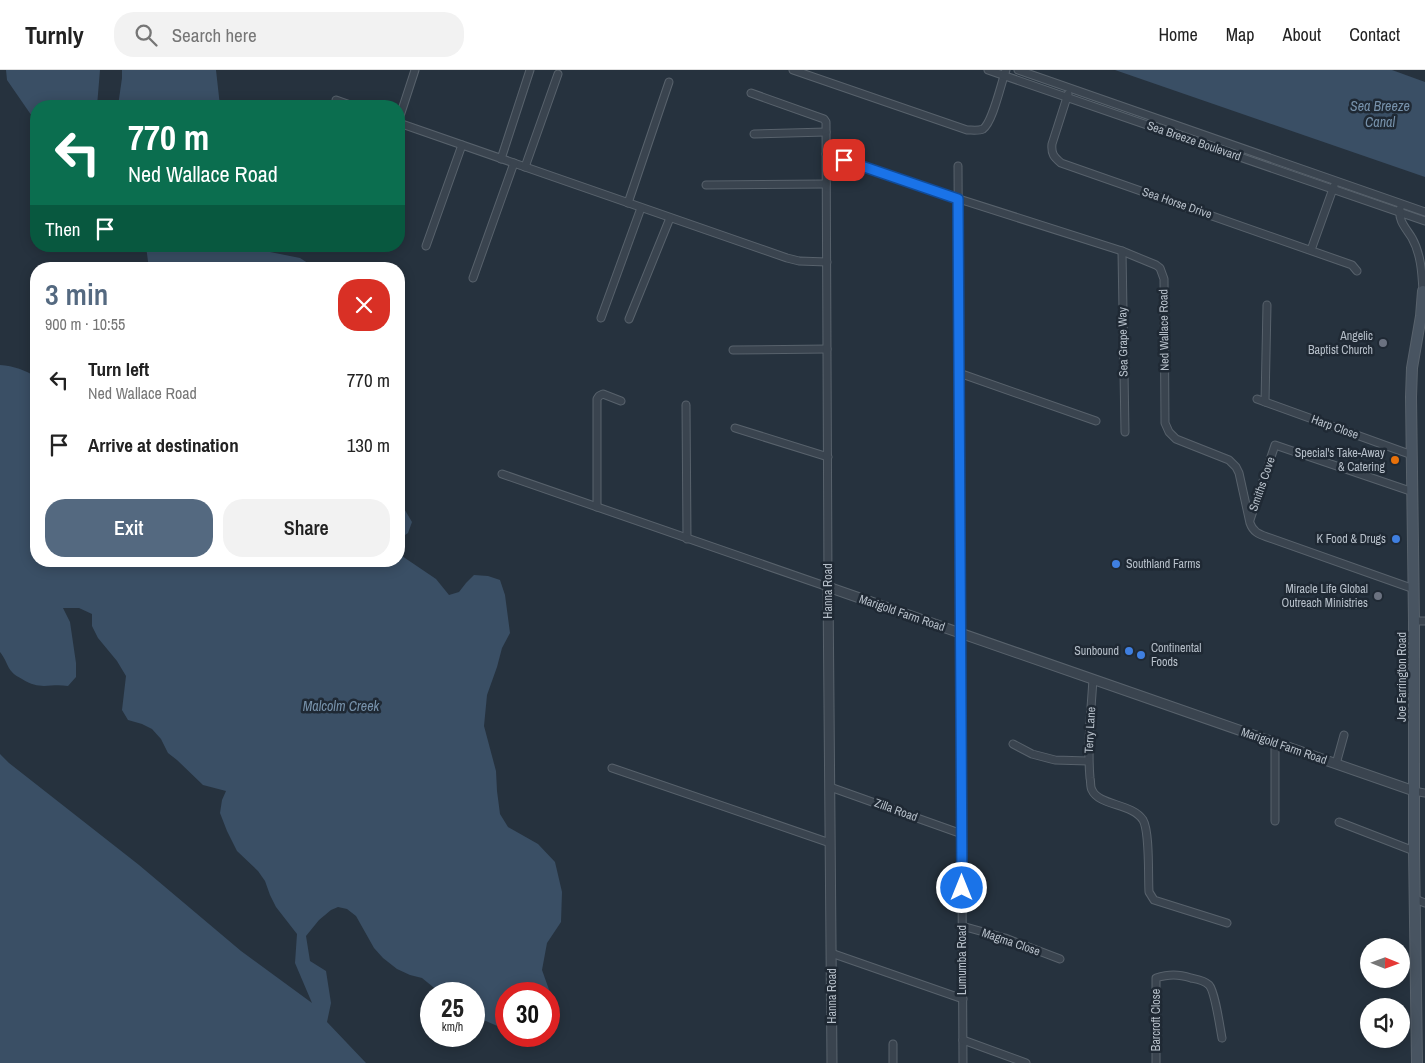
<!DOCTYPE html>
<html lang="en">
<head>
<meta charset="utf-8">
<style>
  :root { --surface:#fff; --page:#f2f2f2; --text:#222; --muted:#767676; --line:#e0e0e0; --accent:#546980 }
  body { margin:0; font-family:"Archivo Narrow",sans-serif; background:var(--page); color:var(--text); height:100vh; display:flex; flex-direction:column; font-size:19px; white-space:nowrap }
  * { box-sizing:border-box; margin:0 }
  p { font-size:16px; color:var(--muted) }
  .icon { flex:none; width:28px; height:28px; fill:none; stroke:currentColor; stroke-width:2; stroke-linecap:round; stroke-linejoin:round }
  .map { position:relative; flex:1; overflow:hidden }
  .details { position:absolute; left:30px; top:192px; width:375px; height:305px; display:flex; flex-direction:column; background:var(--surface); border-radius:20px; box-shadow:0 2px 12px #0003 }
  .details>* { flex:none }
  .hud { position:absolute; left:30px; top:30px; width:375px; height:152px; border-radius:20px; box-shadow:0 2px 12px #0003; background:#0b6e4f; color:#fff; overflow:hidden }
  .needle { width:32px; rotate:91deg }
  .tools { position:absolute; left:1360px; top:868px; display:grid; gap:10px }
  .tools a { display:grid; place-items:center; width:50px; height:50px; border-radius:50%; background:var(--surface); box-shadow:0 2px 12px #0003; font-size:25px }
  .speed { position:absolute; left:420px; top:912px; display:flex; gap:10px; font-size:25px; font-weight:700; text-align:center }
  .speed>* { display:grid; place-content:center; width:65px; height:65px; border-radius:50%; background:var(--surface); box-shadow:0 2px 12px #0003; line-height:1 }
  .speed small { font-size:12px; font-weight:400 }
  .speed .limit { border:8px solid #d22; background:#fff; color:#111 }
  .pin { position:absolute; display:grid; place-items:center; width:42px; height:42px; color:#fff; margin:-21px; border-radius:10px; box-shadow:0 2px 8px #0006 }
  .me { position:absolute; width:55px; margin:-28px; rotate:0deg; stroke-linejoin:round; filter:drop-shadow(0 0 4px #0008) }
  .turn { display:flex; align-items:center; gap:18px; height:105px; padding:0 15px; font-size:22px }
  .turn .icon { width:65px; height:65px; stroke-width:2.5 }
  .turn b { display:block; font-size:35px; line-height:42px }
  .then { display:flex; align-items:center; height:48px; padding:0 15px; background:#0003; gap:10px; font-size:19px }
  .round { display:grid; place-items:center; flex:none; width:52px; height:52px; border-radius:20px; background:var(--page) }
  .headline { display:flex; align-items:center; justify-content:space-between; height:85px; padding:0 15px }
  h1 { font-size:30px; font-weight:600; line-height:38px; color:var(--accent) }
  .cta { display:flex; gap:10px; margin-top:auto; padding:10px 15px }
  .cta a { flex:1; height:58px; border-radius:20px; background:var(--accent); color:#fff; font-size:20px; font-weight:600; line-height:58px; text-align:center }
  .cta a+a { background:var(--page); color:var(--text) }
  ul { padding:0; list-style:none }
  li { display:flex; align-items:center; gap:15px; height:65px; padding:0 15px }
  li div { flex:1 }
  li b { display:block; font-size:19px }
  li em { font-style:normal }
  header { display:flex; align-items:center; gap:30px; box-sizing:border-box; height:70px; padding:0 25px; background:var(--surface); border-bottom:1px solid var(--line) }
  header strong { font-size:24px }
  nav { display:flex; gap:28px; margin-inline-start:auto; font-size:18px }
  .search { width:350px; height:45px; background:var(--page); display:flex; align-items:center; gap:12px; box-sizing:border-box; padding:0 18px; border-radius:20px; color:var(--muted); font-size:19px }
  .map>svg:first-child { display:block }
  .water { fill:#3a4f65 }
  .lines { fill:none; stroke-linecap:round; stroke-linejoin:round }
  .minor-casing { stroke:#58626c; stroke-width:9 }
  .tertiary-casing { stroke:#58626c; stroke-width:11 }
  .secondary-casing { stroke:#58626c; stroke-width:12 }
  .minor { stroke:#3a444f; stroke-width:7 }
  .tertiary { stroke:#3a444f; stroke-width:9 }
  .secondary { stroke:#485461; stroke-width:10 }
  .route-casing { stroke:#114b97; stroke-width:12 }
  .route { stroke:#1a73e8; stroke-width:9 }
  .worship-dot { fill:#6b7280; stroke:#1f2934; stroke-width:2 }
  .food-dot { fill:#e8710a; stroke:#1f2934; stroke-width:2 }
  .shop-dot { fill:#3f7fe0; stroke:#1f2934; stroke-width:2 }
  .labels { text-anchor:middle; dominant-baseline:central; stroke-width:5; stroke-linejoin:round; paint-order:stroke }
  .street-label { font-size:12px; fill:#b6bfc9; stroke:#1f2934 }
  .poi-label { font-size:12px; fill:#b6bfc9; stroke:#1f2934; text-anchor:end }
  .water-label { font-size:14px; font-style:italic; fill:#7792ab; stroke:#1f2934 }
</style>
</head>
<body>
<header>
<strong>Turnly</strong>
<div class="search"><svg class="icon" aria-label="search" viewBox="0 0 24 24"><circle cx="10" cy="10" r="6"/><path d="M15 15l6 6"/></svg>Search here</div>
<nav><a>Home</a><a>Map</a><a>About</a><a>Contact</a></nav>
</header>
<div class="map">
<svg width="1425" height="993" viewBox="0 0 1425 993">
  <rect width="100%" height="100%" fill="#26323e"/>
  <g class="water">
    <path d="M6 0H100L97 36H36V52L7 10Z"/>
    <path d="M122 0H216L220 36H118L122 8Z"/>
    <path d="M1115 0H1392L1425 12V107Z"/>
    <path d="M146 176H253L255 179 300 188 317 199H149Z"/>
    <path d="M0 295C14 296 25 300 36 307V491H399V481L402 486 436 509 449 525 459 522 466 513 474 505 488 506 500 510 505 525 510 563 502 578 497 597 487 625 484 656 496 701 497 721 500 744 508 757 538 774 555 792 562 822 561 852 547 873 542 900 553 931 551 955 549 956V924H506V959C494 956 487 949 474 949V924H451L449 921H438L422 908 410 905 397 899 383 888 374 878 356 846 347 839 338 837 331 840 319 850 306 866 310 891 326 901 331 933 327 952 366 993H0V684L9 693 139 795 241 881 312 933 295 893 297 864 276 837 270 825 265 811 258 801 237 781 227 761 220 743 222 730 226 721 203 715 177 690 168 683 161 669 152 659 142 654 128 650 122 640 126 606 117 591 98 568 92 556V544L79 538H63L70 552 76 593V607L68 616C49 613 41 621 22 609 19 607 14 605 12 602 7 597 6 589 0 582Z"/>
    <path d="M399 430 412 452 408 463 399 469V471Z"/>
  </g>
  <g class="lines">
    <defs>
      <g id="minor">
        <path d="M793 0 967 60C972 60 979 61 983 59 993 52 1001 13 1006 0"/>
        <path d="M988 0 1425 151"/>
        <path d="M1018 0 1425 142"/>
        <path d="M1068 24 1052 74C1051 84 1054 87 1061 93L1352 195 1357 201"/>
        <path d="M336 30 353 36"/>
        <path d="M399 49 415 0"/>
        <path d="M399 53 787 188 799 191 827 192"/>
        <path d="M754 64 826 62"/>
        <path d="M826 84 937 122 1122 181 1156 195 1160 198 1164 209 1165 353 1169 362 1176 369 1229 390 1236 397 1239 403 1250 453C1253 462 1259 464 1267 467L1414 519"/>
        <path d="M501 89 530 0"/>
        <path d="M958 96 963 993"/>
        <path d="M525 97 558 4"/>
        <path d="M706 115 826 114"/>
        <path d="M628 133 669 12"/>
        <path d="M1400 139C1398 151 1406 158 1412 168 1421 184 1422 203 1423 221"/>
        <path d="M426 176 462 75"/>
        <path d="M1311 180 1334 116"/>
        <path d="M1122 181 1125 362"/>
        <path d="M473 208 514 93"/>
        <path d="M601 248 641 138"/>
        <path d="M629 249 670 148"/>
        <path d="M733 280 827 279"/>
        <path d="M959 303 1096 351"/>
        <path d="M1257 329 1412 385"/>
        <path d="M1265 332 1267 235"/>
        <path d="M686 335 687 469"/>
        <path d="M735 358 828 387"/>
        <path d="M502 404 828 517 826 52 824 49 751 23"/>
        <path d="M597 437V329L599 326 603 324 621 331"/>
        <path d="M1250 450 1275 375 1413 422"/>
        <path d="M1414 551H1425"/>
        <path d="M1093 609C1091 642 1087 676 1090 708 1091 711 1090 717 1092 720 1099 736 1132 733 1143 750 1150 762 1148 807 1149 822L1154 830 1227 853"/>
        <path d="M1013 674 1032 684 1055 690 1088 691"/>
        <path d="M1336 694 1344 665"/>
        <path d="M612 698 830 773"/>
        <path d="M830 717 962 764"/>
        <path d="M1414 721 1425 723"/>
        <path d="M1275 751V678L1277 673"/>
        <path d="M1339 752 1414 781"/>
        <path d="M1415 829 1425 833"/>
        <path d="M962 856 1005 868 1060 889"/>
        <path d="M831 883 963 929"/>
        <path d="M963 970 1026 993"/>
        <path d="M893 974V993"/>
        <path d="M1156 993V908C1169 904 1178 904 1191 908 1196 909 1204 910 1209 915 1215 921 1220 958 1222 968"/>
      </g>
      <path id="tertiary" d="M832 993 828 517 1414 721"/>
      <path id="secondary" d="M1417 993 1414 781V551L1411 327 1412 298 1421 246 1423 221 1425 222"/>
    </defs>
    <use href="#minor" class="minor-casing"/>
    <use href="#tertiary" class="tertiary-casing"/>
    <use href="#secondary" class="secondary-casing"/>
    <use href="#minor" class="minor"/>
    <use href="#tertiary" class="tertiary"/>
    <use href="#secondary" class="secondary"/>
  </g>
  <g class="lines">
    <defs>
      <path id="route" d="M844 90 958 129 962 818"/>
    </defs>
    <use href="#route" class="route-casing"/>
    <use href="#route" class="route"/>
  </g>
  <g class="worship-dot">
    <circle cx="1383" cy="273" r="5"/>
    <circle cx="1378" cy="526" r="5"/>
  </g>
  <circle class="food-dot" cx="1395" cy="390" r="5"/>
  <g class="shop-dot">
    <circle cx="1396" cy="469" r="5"/>
    <circle cx="1116" cy="494" r="5"/>
    <circle cx="1129" cy="581" r="5"/>
    <circle cx="1141" cy="585" r="5"/>
  </g>
  <g class="labels">
    <g class="street-label">
      <text transform="translate(1194 71) rotate(19)">Sea Breeze Boulevard</text>
      <text transform="translate(1177 133) rotate(19)">Sea Horse Drive</text>
      <text transform="translate(1164 260) rotate(-91)">Ned Wallace Road</text>
      <text transform="translate(1123 272) rotate(-91)">Sea Grape Way</text>
      <text transform="translate(1335 357) rotate(20)">Harp Close</text>
      <text transform="translate(1262 414) rotate(-71)">Smiths Cove</text>
      <text transform="translate(828 521) rotate(-90)">Hanna Road</text>
      <text transform="translate(902 543) rotate(19)">Marigold Farm Road</text>
      <text transform="translate(1402 607) rotate(-90)">Joe Farrington Road</text>
      <text transform="translate(1090 660) rotate(-87)">Terry Lane</text>
      <text transform="translate(1284 676) rotate(19)">Marigold Farm Road</text>
      <text transform="translate(896 740) rotate(20)">Zilla Road</text>
      <text transform="translate(1011 872) rotate(19)">Magma Close</text>
      <text transform="translate(962 890) rotate(-90)">Lumumba Road</text>
      <text transform="translate(832 926) rotate(-90)">Hanna Road</text>
      <text transform="translate(1156 950) rotate(-90)">Barcroft Close</text>
    </g>
    <g class="poi-label">
      <text x="1373" y="266">Angelic<tspan x="1373" dy="14">Baptist Church</tspan></text>
      <text x="1385" y="383">Special's Take-Away<tspan x="1385" dy="14">&amp; Catering</tspan></text>
      <text x="1386" y="469">K Food &amp; Drugs</text>
      <text x="1126" y="494" text-anchor="start">Southland Farms</text>
      <text x="1368" y="519">Miracle Life Global<tspan x="1368" dy="14">Outreach Ministries</tspan></text>
      <text x="1151" y="578" text-anchor="start">Continental<tspan x="1151" dy="14">Foods</tspan></text>
      <text x="1119" y="581">Sunbound</text>
    </g>
    <g class="water-label">
      <text x="1380" y="36">Sea Breeze<tspan x="1380" dy="16">Canal</tspan></text>
      <text x="341" y="636">Malcolm Creek</text>
    </g>
  </g>
</svg>
<div class="tools">
<a><svg class="needle" viewBox="-14 -14 28 28"><path d="M0-13l5 13h-10z" fill="#e53935"/><path d="M0 13l5-13h-10z" fill="#767676"/></svg></a>
<a><svg class="icon" aria-label="sound" viewBox="0 0 24 24"><path d="M4 9h4l5-4v14l-5-4H4zM17 9q2 3 0 6"/></svg></a>
</div>
<div class="speed"><div>25<small>km/h</small></div><div class="limit">30</div></div>
<div class="pin" style="left:844px;top:90px;background:#d93025"><svg class="icon" aria-label="arrive" viewBox="0 0 24 24"><path d="M6 21V4h12l-3 4 3 4H6"/></svg></div>
<svg class="me" style="left:962px;top:818px" viewBox="-20 -20 40 40"><circle r="17" fill="#1a73e8" stroke="#fff" stroke-width="3"/><path d="M0-11L8 9 0 5-8 9z" fill="#fff"/></svg>
<div class="hud">
<div class="turn"><svg class="icon" aria-label="left" viewBox="0 0 24 24"><path d="M17 20v-9H6M10 6l-5 5 5 5"/></svg><div><b>770 m</b>Ned Wallace Road</div></div>
<div class="then">Then<svg class="icon" aria-label="arrive" viewBox="0 0 24 24"><path d="M6 21V4h12l-3 4 3 4H6"/></svg></div>
</div>
<section class="details">
<div class="headline"><div><h1>3 min</h1><p>900 m · 10:55</p></div><a class="round" style="background:#d93025;color:#fff"><svg class="icon" aria-label="close" viewBox="0 0 24 24"><path d="M6 6l12 12M18 6L6 18"/></svg></a></div>
<ul>
<li><svg class="icon" aria-label="left" viewBox="0 0 24 24"><path d="M17 20v-9H6M10 6l-5 5 5 5"/></svg><div><b>Turn left</b><p>Ned Wallace Road</p></div><em>770 m</em></li>
<li><svg class="icon" aria-label="arrive" viewBox="0 0 24 24"><path d="M6 21V4h12l-3 4 3 4H6"/></svg><div><b>Arrive at destination</b></div><em>130 m</em></li>
</ul>
<div class="cta"><a>Exit</a><a>Share</a></div>
</section>
</div>
</body>
</html>
